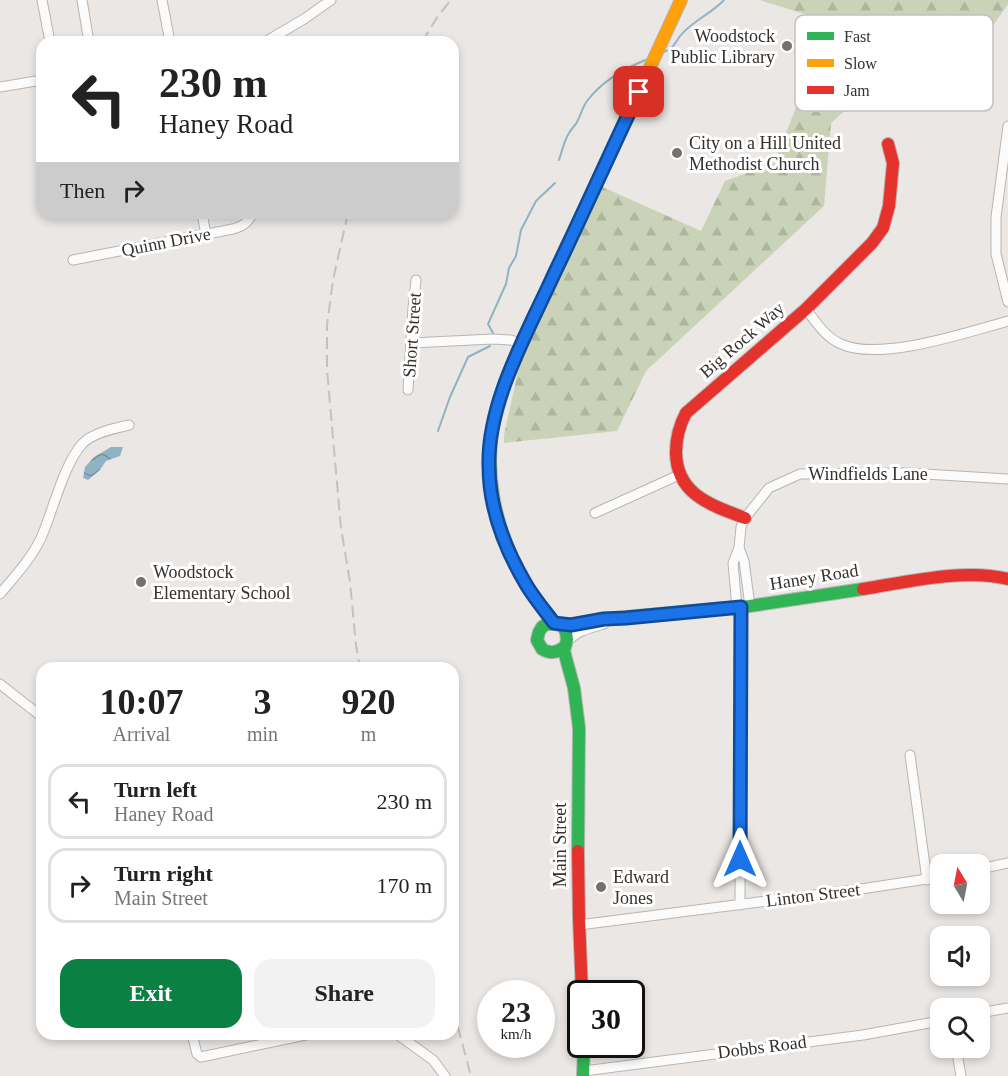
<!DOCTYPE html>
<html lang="en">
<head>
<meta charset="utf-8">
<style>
  :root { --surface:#fff; --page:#f2f2f2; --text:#222; --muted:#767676; --line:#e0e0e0; --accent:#0b8043 }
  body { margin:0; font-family:Georgia,serif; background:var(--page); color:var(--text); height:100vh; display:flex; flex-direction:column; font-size:22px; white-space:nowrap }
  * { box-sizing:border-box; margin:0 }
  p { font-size:20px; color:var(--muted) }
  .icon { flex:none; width:33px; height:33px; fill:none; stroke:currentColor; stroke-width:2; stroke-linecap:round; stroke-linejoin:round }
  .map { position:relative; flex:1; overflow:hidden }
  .drawer { position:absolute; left:36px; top:662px; width:423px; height:378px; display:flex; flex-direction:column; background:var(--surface); border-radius:18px; box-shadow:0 3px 9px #0003 }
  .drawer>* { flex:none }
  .guide { position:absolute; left:36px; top:36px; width:423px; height:183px; border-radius:18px; box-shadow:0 3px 9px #0003; background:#fff; color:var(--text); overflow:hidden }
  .needle { width:39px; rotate:350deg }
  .tools { position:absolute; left:930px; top:854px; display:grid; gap:12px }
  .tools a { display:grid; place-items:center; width:60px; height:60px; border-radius:12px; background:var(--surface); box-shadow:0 3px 9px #0003; font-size:30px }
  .speed { position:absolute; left:477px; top:980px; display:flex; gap:12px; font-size:30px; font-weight:700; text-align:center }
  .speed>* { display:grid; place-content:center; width:78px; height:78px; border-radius:50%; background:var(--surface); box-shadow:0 3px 9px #0003; line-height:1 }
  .speed small { font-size:15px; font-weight:400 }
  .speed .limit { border:3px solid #111; border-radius:9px; background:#fff; color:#111 }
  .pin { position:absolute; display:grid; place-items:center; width:51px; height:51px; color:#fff; margin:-26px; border-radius:12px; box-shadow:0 3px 9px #0006 }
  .me { position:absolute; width:66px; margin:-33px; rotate:0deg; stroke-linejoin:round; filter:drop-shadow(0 0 4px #0008) }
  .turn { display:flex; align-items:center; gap:21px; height:126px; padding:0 24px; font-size:27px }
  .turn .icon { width:78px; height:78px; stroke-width:2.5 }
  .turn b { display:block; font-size:42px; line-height:51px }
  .then { display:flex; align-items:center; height:57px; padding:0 24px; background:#0003; gap:12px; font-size:22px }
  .eta { display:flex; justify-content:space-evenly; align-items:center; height:102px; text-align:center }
  .eta b { font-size:36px; font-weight:600; line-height:42px }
  .button { display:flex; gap:12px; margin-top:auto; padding:12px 24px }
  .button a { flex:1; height:69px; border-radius:18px; background:var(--accent); color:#fff; font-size:24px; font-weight:600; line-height:69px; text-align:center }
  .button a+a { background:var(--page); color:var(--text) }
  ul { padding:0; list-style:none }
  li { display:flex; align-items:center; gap:18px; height:75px; margin:0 12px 9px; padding:0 12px; border:3px solid var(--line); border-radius:18px }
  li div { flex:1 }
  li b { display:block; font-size:22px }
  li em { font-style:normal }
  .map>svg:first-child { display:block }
  .forest { fill:url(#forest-firs) }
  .water { fill:url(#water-waves) }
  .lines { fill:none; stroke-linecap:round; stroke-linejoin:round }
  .stream { stroke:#90b3c4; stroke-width:2 }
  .street-casing { stroke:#b8b5b2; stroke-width:11 }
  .fast-casing { stroke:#b8b5b2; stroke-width:14 }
  .slow-casing { stroke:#b8b5b2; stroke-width:14 }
  .jam-casing { stroke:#b8b5b2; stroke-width:14 }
  .street { stroke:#fcfbfb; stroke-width:9 }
  .fast { stroke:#30b455; stroke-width:12 }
  .slow { stroke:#ff9f0a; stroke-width:12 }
  .jam { stroke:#e5322d; stroke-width:12 }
  .rail { stroke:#c3c2c1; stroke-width:2; stroke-dasharray:12 6; stroke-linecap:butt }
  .route-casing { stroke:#114b97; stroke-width:15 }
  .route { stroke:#1a73e8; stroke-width:10 }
  .poi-dot { fill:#74716e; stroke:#fff; stroke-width:2 }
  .labels { text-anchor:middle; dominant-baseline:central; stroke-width:6; stroke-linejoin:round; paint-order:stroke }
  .poi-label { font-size:18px; fill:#34312f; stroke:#fff; text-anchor:start }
  .street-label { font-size:18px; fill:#34312f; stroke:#fff }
  .key { fill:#fff; stroke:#c2c1c1; stroke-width:1.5 }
  .key-label { font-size:16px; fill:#34312f }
</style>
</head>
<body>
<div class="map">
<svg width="1008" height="1076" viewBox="0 0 1008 1076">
  <defs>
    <pattern id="forest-firs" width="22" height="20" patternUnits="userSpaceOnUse" patternTransform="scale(1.5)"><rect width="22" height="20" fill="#cad3b7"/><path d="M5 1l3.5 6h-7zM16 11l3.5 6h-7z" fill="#aeb69e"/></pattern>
    <pattern id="water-waves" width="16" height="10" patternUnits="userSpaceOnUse" patternTransform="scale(1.5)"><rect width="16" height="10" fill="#90b3c4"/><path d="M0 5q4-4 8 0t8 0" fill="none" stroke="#7692a0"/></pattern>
  </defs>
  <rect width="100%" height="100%" fill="#eae7e4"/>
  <path class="forest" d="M760 0H1008V4L957 77 868 90 831 123 824 206 646 371 617 431 504 443V435L523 348 598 185 701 231 725 181 774 163 830 22Z"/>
  <path class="water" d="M111 447H123L120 456 106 461 100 470 88 480 83 478 85 467 94 457Z"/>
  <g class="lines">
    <g class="stream">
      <path d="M664 52C673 49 675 43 680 36 692 21 711 14 724 0"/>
      <path d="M559 160C562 151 564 141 569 133 571 129 575 126 577 122 581 115 582 108 587 101 602 81 625 68 648 59"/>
      <path d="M493 333 488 324 506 284 509 268 516 256 521 230 536 201 555 183"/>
      <path d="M438 431 450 397 468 357 490 346"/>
    </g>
    <defs>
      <g id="street">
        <path d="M42 0 50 42"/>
        <path d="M82 0 89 42"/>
        <path d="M162 0 170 42"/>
        <path d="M265 42 304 19 331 0"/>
        <path d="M0 87 42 80"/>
        <path d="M1008 126 996 217V254L1008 302"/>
        <path d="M202 213 206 235"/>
        <path d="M73 260 233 229C244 226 248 222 253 213"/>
        <path d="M806 309C816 322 825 337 841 344 880 362 968 332 1008 321"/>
        <path d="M411 343 493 339 511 340 522 344"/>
        <path d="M408 390 413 308 416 280"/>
        <path d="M595 513 679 475"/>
        <path d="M739 548 741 527 745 518 769 488 800 474 908 473 1008 479"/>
        <path d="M0 594C15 576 31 559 41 538 53 511 63 466 82 444 92 433 115 428 129 425"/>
        <path d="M737 608 733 563 739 548 744 561 750 606"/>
        <path d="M566 643C576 631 590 628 604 624"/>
        <path d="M0 684 42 717"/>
        <path d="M910 755 927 880"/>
        <path d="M980 869 1008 863"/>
        <path d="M740 905 741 607"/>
        <path d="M579 925 861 889 940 877"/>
        <path d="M980 1013 1008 1008"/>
        <path d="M192 1034 197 1054 201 1057 310 1034"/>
        <path d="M397 1034 433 1060 445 1076"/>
        <path d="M956 1047 961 1076"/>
        <path d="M584 1071 863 1035 940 1021"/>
      </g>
      <g id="fast">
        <path d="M553 278C534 318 511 360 498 403 480 467 494 530 527 586 535 599 545 611 554 623"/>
        <path d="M559 625H571L604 619 750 606 863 589"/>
        <path d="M564 647C557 653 550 654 542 649L537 640 539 632 542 627 547 624H559L563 627 566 632 567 640 564 651 574 688 579 728 578 851"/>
        <path d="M583 1076 584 1044"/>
      </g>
      <path id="slow" d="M553 278 681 0"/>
      <g id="jam">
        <path d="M745 518C711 505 677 495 676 453 676 438 679 426 686 413L806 309 872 243 883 228 889 206 893 163 888 144"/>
        <path d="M863 589C907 582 965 568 1008 579"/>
        <path d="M578 851 579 919 582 993"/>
      </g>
    </defs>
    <use href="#street" class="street-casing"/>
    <use href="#fast" class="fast-casing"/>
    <use href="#slow" class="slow-casing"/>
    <use href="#jam" class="jam-casing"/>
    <use href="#street" class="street"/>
    <use href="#fast" class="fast"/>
    <use href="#slow" class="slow"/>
    <use href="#jam" class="jam"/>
    <g class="rail">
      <path d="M422 42 438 16 451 0"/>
      <path d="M348 213 333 280 327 325V370L341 528 350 582 356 645 360 668"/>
      <path d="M453 1009 471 1076"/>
    </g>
  </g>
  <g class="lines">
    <defs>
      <path id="route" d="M639 92C610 153 583 214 554 274 528 332 487 402 489 466 489 508 506 551 527 586 535 599 545 611 554 623L571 625 604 619 626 618 741 607 740 859"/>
    </defs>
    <use href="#route" class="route-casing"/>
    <use href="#route" class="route"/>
  </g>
  <g class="poi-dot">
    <circle cx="787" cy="46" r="6"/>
    <circle cx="677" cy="153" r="6"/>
    <circle cx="141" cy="582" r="6"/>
    <circle cx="601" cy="887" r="6"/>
  </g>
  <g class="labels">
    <g class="poi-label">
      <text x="775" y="36" text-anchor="end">Woodstock<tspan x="775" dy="21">Public Library</tspan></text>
      <text x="689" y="143">City on a Hill United<tspan x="689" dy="21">Methodist Church</tspan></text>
      <text x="153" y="572">Woodstock<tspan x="153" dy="21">Elementary School</tspan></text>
      <text x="613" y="877">Edward<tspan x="613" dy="21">Jones</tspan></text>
    </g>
    <g class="street-label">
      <text transform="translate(166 242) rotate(-11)">Quinn Drive</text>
      <text transform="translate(412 335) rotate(-86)">Short Street</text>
      <text transform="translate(742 340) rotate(-41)">Big Rock Way</text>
      <text x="868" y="474">Windfields Lane</text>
      <text transform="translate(814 577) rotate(-9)">Haney Road</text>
      <text transform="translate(560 845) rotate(-90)">Main Street</text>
      <text transform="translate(813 895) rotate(-7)">Linton Street</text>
      <text transform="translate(762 1047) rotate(-7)">Dobbs Road</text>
    </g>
  </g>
  <rect x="795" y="15" width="198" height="96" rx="9" class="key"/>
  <rect x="807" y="32" width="27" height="8" fill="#30b455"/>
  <rect x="807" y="59" width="27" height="8" fill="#ff9f0a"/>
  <rect x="807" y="86" width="27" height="8" fill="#e5322d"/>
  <g class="key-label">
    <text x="844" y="42">Fast</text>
    <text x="844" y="69">Slow</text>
    <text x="844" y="96">Jam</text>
  </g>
</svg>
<div class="tools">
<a><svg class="needle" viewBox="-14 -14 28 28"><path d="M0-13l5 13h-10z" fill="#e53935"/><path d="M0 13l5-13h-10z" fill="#767676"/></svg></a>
<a><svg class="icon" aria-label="sound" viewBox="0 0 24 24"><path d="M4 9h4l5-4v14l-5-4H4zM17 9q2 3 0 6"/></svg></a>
<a><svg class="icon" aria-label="search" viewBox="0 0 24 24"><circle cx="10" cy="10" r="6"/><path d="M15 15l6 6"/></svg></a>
</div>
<div class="speed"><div>23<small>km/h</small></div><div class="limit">30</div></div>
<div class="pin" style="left:639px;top:92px;background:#d93025"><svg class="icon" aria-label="arrive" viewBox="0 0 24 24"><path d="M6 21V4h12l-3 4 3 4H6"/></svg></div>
<svg class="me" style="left:740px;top:859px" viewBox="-20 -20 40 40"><path d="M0-17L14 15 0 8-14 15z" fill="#1a73e8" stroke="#fff" stroke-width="4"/></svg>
<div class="guide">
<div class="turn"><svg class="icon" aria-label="left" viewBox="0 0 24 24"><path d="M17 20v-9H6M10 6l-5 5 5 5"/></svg><div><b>230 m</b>Haney Road</div></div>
<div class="then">Then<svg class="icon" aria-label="right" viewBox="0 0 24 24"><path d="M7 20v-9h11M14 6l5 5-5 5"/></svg></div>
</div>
<section class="drawer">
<div class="eta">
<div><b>10:07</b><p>Arrival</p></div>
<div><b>3</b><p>min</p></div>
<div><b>920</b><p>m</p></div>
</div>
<ul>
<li><svg class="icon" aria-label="left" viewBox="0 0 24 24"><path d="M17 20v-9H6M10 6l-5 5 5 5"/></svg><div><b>Turn left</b><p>Haney Road</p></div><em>230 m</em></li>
<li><svg class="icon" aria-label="right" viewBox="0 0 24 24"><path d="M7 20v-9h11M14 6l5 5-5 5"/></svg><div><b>Turn right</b><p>Main Street</p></div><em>170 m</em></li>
</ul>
<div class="button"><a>Exit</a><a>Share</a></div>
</section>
</div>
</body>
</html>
